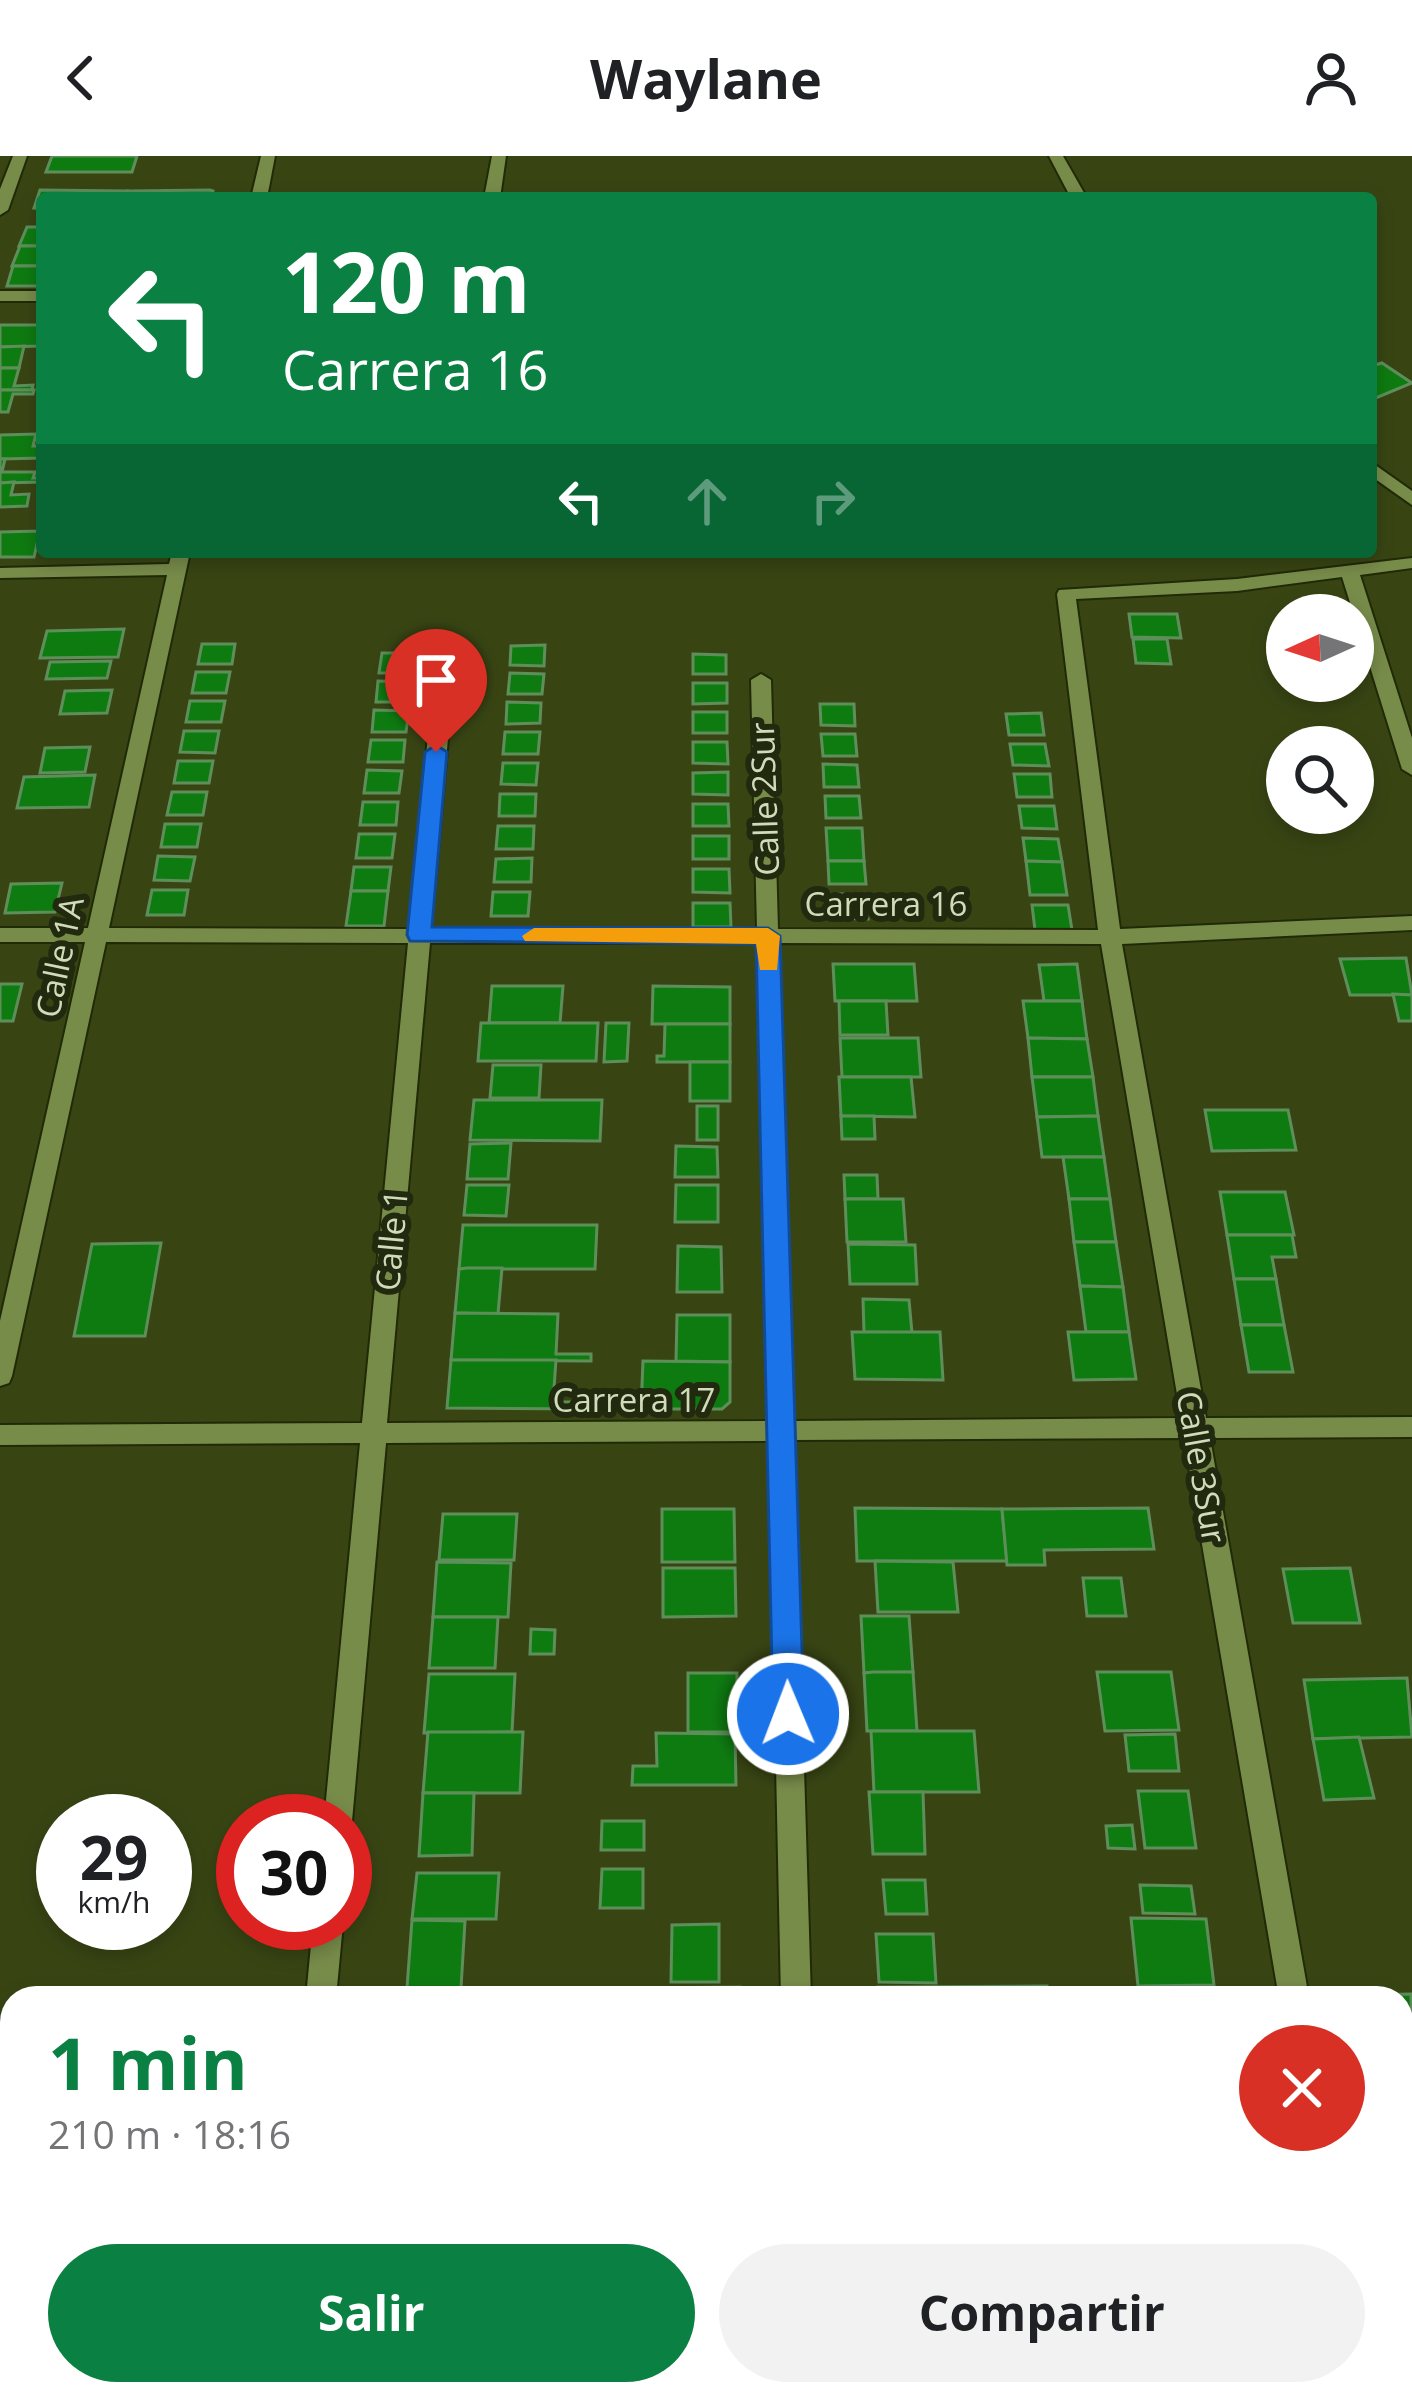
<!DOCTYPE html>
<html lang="es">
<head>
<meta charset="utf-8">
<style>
  :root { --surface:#fff; --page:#f2f2f2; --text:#202124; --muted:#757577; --accent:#0b8043 }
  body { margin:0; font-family:"Open Sans",sans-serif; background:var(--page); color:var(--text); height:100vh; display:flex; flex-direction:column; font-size:45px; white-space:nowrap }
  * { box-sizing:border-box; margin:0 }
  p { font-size:39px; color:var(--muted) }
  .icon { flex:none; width:66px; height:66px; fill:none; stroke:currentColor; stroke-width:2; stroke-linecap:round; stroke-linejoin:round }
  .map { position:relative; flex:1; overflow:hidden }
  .side { position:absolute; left:0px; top:1830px; width:1413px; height:420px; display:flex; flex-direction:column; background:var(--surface); border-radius:36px 36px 0 0; box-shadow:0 6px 18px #0003 }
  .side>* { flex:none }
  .banner { position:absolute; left:36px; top:36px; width:1341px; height:366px; border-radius:12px; box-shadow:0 6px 18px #0003; background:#0b8043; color:#fff; overflow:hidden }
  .needle { width:78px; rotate:267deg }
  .controls { position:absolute; left:1266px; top:438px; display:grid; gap:24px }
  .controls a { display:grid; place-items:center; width:108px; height:108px; border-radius:50%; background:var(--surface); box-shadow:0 6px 18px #0003; font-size:60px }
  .speed { position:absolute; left:36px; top:1638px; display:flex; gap:24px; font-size:60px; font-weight:700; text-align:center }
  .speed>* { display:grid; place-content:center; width:156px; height:156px; border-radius:50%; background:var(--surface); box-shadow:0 6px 18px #0003; line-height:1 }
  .speed small { font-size:30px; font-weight:400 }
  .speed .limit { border:18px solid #d22; background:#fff; color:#111 }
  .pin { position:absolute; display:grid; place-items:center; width:102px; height:102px; color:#fff; margin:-123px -51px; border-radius:50% 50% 50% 0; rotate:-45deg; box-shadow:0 0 12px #0007 }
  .pin .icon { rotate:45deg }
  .me { position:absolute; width:132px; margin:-66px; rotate:359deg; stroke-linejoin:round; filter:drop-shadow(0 0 9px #0008) }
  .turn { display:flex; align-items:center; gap:42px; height:252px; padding:0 48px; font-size:54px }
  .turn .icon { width:156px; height:156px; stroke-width:2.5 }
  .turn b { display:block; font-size:84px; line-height:102px }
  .lanes { display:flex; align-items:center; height:114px; padding:0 48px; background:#0003; justify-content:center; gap:60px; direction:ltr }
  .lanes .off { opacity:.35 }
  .round { display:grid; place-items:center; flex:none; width:126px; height:126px; border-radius:63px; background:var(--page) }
  .summary { display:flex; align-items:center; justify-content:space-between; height:204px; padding:0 48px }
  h1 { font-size:72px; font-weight:700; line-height:90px; color:var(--accent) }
  .button { display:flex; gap:24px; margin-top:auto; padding:24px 48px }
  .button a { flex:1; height:138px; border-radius:72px; background:var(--accent); color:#fff; font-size:48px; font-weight:700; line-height:138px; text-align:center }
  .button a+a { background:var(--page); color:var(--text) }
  header { display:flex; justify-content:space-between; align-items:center; height:156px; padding:0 48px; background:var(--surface); font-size:54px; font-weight:700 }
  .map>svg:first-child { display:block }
  .building { fill:#0e7b11; stroke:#5e8f5b; stroke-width:3 }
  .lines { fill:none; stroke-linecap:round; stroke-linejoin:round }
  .street-casing { stroke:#212a07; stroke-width:4 }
  .street { fill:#788c4a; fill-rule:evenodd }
  .route { fill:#1a73e8; stroke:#114b97; stroke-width:3 }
  .slow { fill:#f59e0b }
  .labels { text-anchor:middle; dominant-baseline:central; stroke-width:12; stroke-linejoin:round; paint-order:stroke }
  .street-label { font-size:33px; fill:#d0dbba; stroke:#21290e }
</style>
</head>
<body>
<header><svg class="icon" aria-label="back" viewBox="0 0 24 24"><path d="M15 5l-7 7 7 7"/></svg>Waylane<svg class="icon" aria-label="person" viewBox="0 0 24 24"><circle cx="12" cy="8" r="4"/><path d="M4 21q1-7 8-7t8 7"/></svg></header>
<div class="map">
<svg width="1412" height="2250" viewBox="0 0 1412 2250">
  <rect width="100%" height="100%" fill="#384513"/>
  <g class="building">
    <path d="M52 0H137L132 16H46Z"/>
    <path d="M40 34 127 35 124 42H42V52H34Z"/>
    <path d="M127 35 210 34 213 35 211 42H124Z"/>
    <path d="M27 71H42V90H19Z"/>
    <path d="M20 90H42V110H12Z"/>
    <path d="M13 110H42V130H7Z"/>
    <path d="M0 169H42V190L0 191Z"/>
    <path d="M24 190 19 212H0V191Z"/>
    <path d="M1382 207 1412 227 1371 244V210Z"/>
    <path d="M0 212H19L14 230 33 229 32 234H0Z"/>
    <path d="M0 234H34L33 238H13L8 256H0Z"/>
    <path d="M36 278 33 290H42V302L0 303V279Z"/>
    <path d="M0 303H5L2 316H35L33 322H42V326L0 327Z"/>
    <path d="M14 326 11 339 29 338 27 350 0 351V327Z"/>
    <path d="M40 375 34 401H0V376Z"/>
    <path d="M1129 458H1177L1181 482 1132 481Z"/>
    <path d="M124 473 118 501 40 502 47 475Z"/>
    <path d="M1133 483H1167L1171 508 1136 507Z"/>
    <path d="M202 488H235L232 508H198Z"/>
    <path d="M545 489 544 510 510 509 511 490Z"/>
    <path d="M382 497H415L413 517H379Z"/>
    <path d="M693 498 726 499V518H693Z"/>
    <path d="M111 505 107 522 46 523 50 506Z"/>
    <path d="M196 516H230L226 537H192Z"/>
    <path d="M510 517 544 518 542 538H508Z"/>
    <path d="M378 525 412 526 410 546H376Z"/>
    <path d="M693 527H727V547L693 548Z"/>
    <path d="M112 534 107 557 60 558 65 535Z"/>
    <path d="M190 545H225L221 566H186Z"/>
    <path d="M507 546 541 547 540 567 506 568Z"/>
    <path d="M820 548H854L855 570 821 569Z"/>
    <path d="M374 554 409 555 406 576H372Z"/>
    <rect x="693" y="556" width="34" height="21"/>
    <path d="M1041 557 1044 579H1009L1006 558Z"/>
    <path d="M184 575H219L215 597 180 596Z"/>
    <path d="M505 576H540L538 598H503Z"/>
    <path d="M821 578H855L857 600H823Z"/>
    <path d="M371 584H405L403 606H368Z"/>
    <path d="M693 586H727L728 608 693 607Z"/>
    <path d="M1010 588H1045L1049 610 1013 609Z"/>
    <path d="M90 591 85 616 40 617 45 592Z"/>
    <path d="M178 605H213L209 627H174Z"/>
    <path d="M503 607H538L536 629 501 628Z"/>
    <path d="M823 608 857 609 859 631H824Z"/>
    <path d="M367 614 402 615 399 637H364Z"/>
    <path d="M728 616V639L693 638V617Z"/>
    <path d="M1014 618H1050L1052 641H1017Z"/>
    <path d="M95 619 89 651 17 652 24 621Z"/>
    <path d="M172 636H207L203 659H167Z"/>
    <path d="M500 638H536L535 660H499Z"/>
    <path d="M825 640H859L861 662H826Z"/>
    <path d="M363 646H398L396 669H360Z"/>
    <path d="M693 648H728L729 670H693Z"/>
    <path d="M1019 650H1054L1057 673 1022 672Z"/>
    <path d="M165 668H201L197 691H161Z"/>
    <path d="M498 670H534L533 693H496Z"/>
    <path d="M826 672H862L864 705H828Z"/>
    <path d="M359 678H395L392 702H356Z"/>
    <rect x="693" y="680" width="36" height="23"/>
    <path d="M1023 682 1058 683 1062 706 1026 705Z"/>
    <path d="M158 700 195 701 190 725 154 724Z"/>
    <path d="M532 702 531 726H494L496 703Z"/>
    <path d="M828 705H864L866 728H829Z"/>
    <path d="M1026 705 1062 706 1067 739H1030Z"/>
    <path d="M354 711H391L388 735H351Z"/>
    <path d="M693 713H729L730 737 693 736Z"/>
    <path d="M62 727 55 756 5 757 11 728Z"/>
    <path d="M152 734H188L184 759H147Z"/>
    <path d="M351 735H388L384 770H346Z"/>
    <path d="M493 736H530L528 760H491Z"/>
    <path d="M829 738H866L868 763 831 762Z"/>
    <path d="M693 747H730L731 771H693Z"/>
    <path d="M1032 749H1068L1072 774H1035Z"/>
    <path d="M1406 802 1412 839H1350L1340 803Z"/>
    <path d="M833 808H914L917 845H835Z"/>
    <path d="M1077 808 1082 845H1044L1039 809Z"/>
    <path d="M0 828H22L13 865H0Z"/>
    <path d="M492 830H563L560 867H489Z"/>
    <path d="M653 830 730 831V868H652Z"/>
    <path d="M1393 838 1412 839V865H1399Z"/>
    <path d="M839 845H886L888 879H840Z"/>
    <path d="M1023 845H1082L1087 883 1028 882Z"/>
    <path d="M481 867H598L596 905H478Z"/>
    <path d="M606 867H629L627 905 604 906Z"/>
    <path d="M665 868H730V906H657V900H664Z"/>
    <path d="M840 882H918L921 921H842Z"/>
    <path d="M1028 882 1087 883 1093 921H1032Z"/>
    <rect x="690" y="906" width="40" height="39"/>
    <path d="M493 909H541L539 942H490Z"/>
    <path d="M839 921H911L915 961 841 960Z"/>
    <path d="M1032 921H1093L1098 960 1037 961Z"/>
    <path d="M474 944H602L600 985 470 984Z"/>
    <rect x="697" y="950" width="21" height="34"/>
    <path d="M1205 954H1288L1296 994 1212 995Z"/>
    <path d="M841 960H874L875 983H842Z"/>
    <path d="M1098 960 1104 1001H1042L1037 961Z"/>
    <path d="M511 987 508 1023H467L470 988Z"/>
    <path d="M676 990 717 991 718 1021H675Z"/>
    <path d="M1063 1001H1104L1110 1043H1069Z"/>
    <path d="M844 1019H877L878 1043H845Z"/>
    <path d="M467 1029H509L506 1060 464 1059Z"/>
    <path d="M676 1029H718V1066H675Z"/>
    <path d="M1220 1036H1285L1294 1079H1227Z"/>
    <path d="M845 1043H903L906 1086H847Z"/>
    <path d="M1069 1043H1110L1116 1086H1074Z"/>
    <path d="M463 1069H597L595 1113H459Z"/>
    <path d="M1227 1079H1292L1296 1101H1272L1276 1123H1234Z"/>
    <path d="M1074 1086H1116L1123 1131 1080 1130Z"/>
    <path d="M161 1087 145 1180H74L92 1088Z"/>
    <path d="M848 1088 915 1089 917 1128H850Z"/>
    <path d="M678 1090 721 1091 722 1136H677Z"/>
    <path d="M467 1112H502L498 1158 455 1157 459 1113Z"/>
    <path d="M1234 1123H1276L1284 1169H1241Z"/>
    <path d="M1080 1130 1123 1131 1129 1176H1086Z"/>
    <path d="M863 1143 909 1144 912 1177 864 1176Z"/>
    <path d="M455 1157 558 1158 556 1198H591V1205L451 1204Z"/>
    <path d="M677 1159H730V1206L676 1205Z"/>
    <path d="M1241 1169H1284L1293 1216H1249Z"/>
    <path d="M852 1176H940L943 1224 855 1223Z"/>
    <path d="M1068 1176H1129L1136 1223 1074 1224Z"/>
    <path d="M451 1204H556L553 1246H589L588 1253 447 1252Z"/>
    <path d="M643 1205 730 1206V1246L722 1253H641Z"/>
    <path d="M855 1352 1002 1353 1007 1405H857Z"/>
    <path d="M1148 1352 1154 1393 1044 1394 1045 1409H1007L1002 1353Z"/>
    <path d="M662 1353H734L735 1406H662Z"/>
    <path d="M443 1358H517L514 1404H439Z"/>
    <path d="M875 1405 953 1406 958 1456H878Z"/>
    <path d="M437 1406 511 1407 508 1461H433Z"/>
    <path d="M663 1412H735L736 1460 663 1461Z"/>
    <path d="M1350 1412 1360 1467H1293L1283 1413Z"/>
    <path d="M1083 1422H1121L1126 1460H1087Z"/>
    <path d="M861 1460H909L913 1516 864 1517Z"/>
    <path d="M433 1461H498L495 1512H429Z"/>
    <path d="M531 1473 555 1474 554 1498H530Z"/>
    <path d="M873 1516H913L917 1575H867L864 1517Z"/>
    <path d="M1097 1516H1171L1179 1574 1105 1575Z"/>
    <path d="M688 1517H737L736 1576H688Z"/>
    <path d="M429 1518H515L512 1576 424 1577Z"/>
    <path d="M1407 1522 1412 1581 1313 1583 1304 1524Z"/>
    <path d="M871 1575H974L979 1636H874Z"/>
    <path d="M428 1576H523L520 1637H423Z"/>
    <path d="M656 1577 735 1578 736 1629H632L633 1610H657Z"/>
    <path d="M1175 1578 1179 1615H1129L1125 1579Z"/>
    <path d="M1359 1581 1374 1642 1324 1644 1313 1583Z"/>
    <path d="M1138 1635H1188L1196 1692H1145Z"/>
    <path d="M869 1636H923L925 1698H873Z"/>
    <path d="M423 1637H474L472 1699 419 1700Z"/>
    <path d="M602 1665H644V1694H601Z"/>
    <path d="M1132 1669 1135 1693 1108 1692 1106 1670Z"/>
    <path d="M602 1713H643V1752H600Z"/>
    <path d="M417 1717H499L496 1763H412Z"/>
    <path d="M883 1724H925L927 1758H886Z"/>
    <path d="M1140 1729 1191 1730 1195 1758 1143 1757Z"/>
    <path d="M1131 1762 1206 1763 1214 1829 1138 1830Z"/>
    <path d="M412 1764 465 1765 461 1832H407Z"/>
    <path d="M719 1768V1826H671L672 1769Z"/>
    <path d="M876 1778H933L936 1827 879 1826Z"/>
    <path d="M1047 1830 1048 1842H879L878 1831Z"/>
    <path d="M740 1831V1842H632V1832Z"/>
    <path d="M407 1832H461L460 1842H406Z"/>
    <path d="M1411 1838 1412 1909H1401V1842L1357 1839Z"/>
    <rect x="0" y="2123" width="12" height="82"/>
    <path d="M371 2238H411V2250H370Z"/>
    <rect x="654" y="2238" width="87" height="12"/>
    <path d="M956 2238H1054L1055 2250H957Z"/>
    <path d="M1213 2238H1271L1272 2250H1214Z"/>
  </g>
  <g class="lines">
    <defs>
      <g id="street">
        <path d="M13 0H27L8 54 0 59V33Z"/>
        <path d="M261 0H275L267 42H251Z"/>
        <path d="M492 0H506L500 42H484Z"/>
        <path d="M1049 0H1063L1087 42H1071Z"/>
        <rect x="0" y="135" width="42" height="10"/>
        <path d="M1371 306 1412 335V349L1371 320Z"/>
        <path d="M172 396H190L109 772 410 773 435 504 445 498 455 504 431 773H757L751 524 761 518 771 524 778 773 1098 774 1057 438 1059 434 1237 423 1412 402V412L1360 419 1412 582V619L1402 613 1342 421 1237 435 1076 443 1120 773 1412 760V774L1122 788 1206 1262 1412 1261V1281L1210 1282 1309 1842H1279L1184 1282 794 1284 811 1842H781L769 1285 386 1287 352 1665 345 1675V1665H324L360 1287 0 1289V1269L362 1267 408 787 106 786 12 1220 9 1227 0 1230V1165L85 786H0V772H88L167 419 0 422V412L169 408ZM430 787H757L768 1265 387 1267ZM779 787 1101 788 1181 1262 793 1265Z"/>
        <path d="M313 1767H343L336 1842H306Z"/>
        <rect x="0" y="2006" width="12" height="30"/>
        <path d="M268 2238H300V2250H266Z"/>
        <path d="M791 2238H823L824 2250H790Z"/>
        <path d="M1345 2238H1377L1380 2250H1346Z"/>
      </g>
    </defs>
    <use href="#street" class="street-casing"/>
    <use href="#street" class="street"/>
  </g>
  <path class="route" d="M436 589 447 596 432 771 768 772 780 780 804 1558 799 1568 788 1572 777 1568 773 1558 756 788 410 785 407 779 425 596Z"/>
  <path class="slow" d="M534 772H768L780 780 777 814H760L756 788 525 785 522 780Z"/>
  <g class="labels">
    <g class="street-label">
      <text transform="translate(764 643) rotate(-92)">Calle 2Sur</text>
      <text x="886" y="747">Carrera 16</text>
      <text transform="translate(59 801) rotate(-78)">Calle 1A</text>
      <text transform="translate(391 1084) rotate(-85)">Calle 1</text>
      <text x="634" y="1243">Carrera 17</text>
      <text transform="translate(1202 1311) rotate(80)">Calle 3Sur</text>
    </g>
  </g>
</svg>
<div class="controls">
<a><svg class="needle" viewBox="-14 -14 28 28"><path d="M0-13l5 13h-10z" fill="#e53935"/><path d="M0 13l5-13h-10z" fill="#757577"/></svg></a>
<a><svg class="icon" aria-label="search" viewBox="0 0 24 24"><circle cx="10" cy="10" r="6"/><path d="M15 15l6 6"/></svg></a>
</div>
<div class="speed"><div>29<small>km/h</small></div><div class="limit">30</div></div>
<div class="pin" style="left:436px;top:596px;background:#d93025"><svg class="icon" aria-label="arrive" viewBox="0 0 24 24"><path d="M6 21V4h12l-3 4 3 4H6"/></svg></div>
<svg class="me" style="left:788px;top:1558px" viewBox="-20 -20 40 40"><circle r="17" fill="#1a73e8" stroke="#fff" stroke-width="3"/><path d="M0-11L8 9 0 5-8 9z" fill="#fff"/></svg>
<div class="banner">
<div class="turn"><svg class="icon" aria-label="left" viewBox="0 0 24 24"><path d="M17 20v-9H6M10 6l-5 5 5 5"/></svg><div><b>120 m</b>Carrera 16</div></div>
<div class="lanes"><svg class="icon" aria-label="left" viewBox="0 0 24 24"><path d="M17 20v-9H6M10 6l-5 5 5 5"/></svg><svg class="icon off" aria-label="ahead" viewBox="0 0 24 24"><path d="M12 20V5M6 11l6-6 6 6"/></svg><svg class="icon off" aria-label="right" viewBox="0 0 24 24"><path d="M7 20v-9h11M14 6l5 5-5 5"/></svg></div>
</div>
<section class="side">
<div class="summary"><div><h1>1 min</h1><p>210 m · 18:16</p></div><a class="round" style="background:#d93025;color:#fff"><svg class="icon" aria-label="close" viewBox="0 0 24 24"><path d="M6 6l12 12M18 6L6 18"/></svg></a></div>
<div class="button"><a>Salir</a><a>Compartir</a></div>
</section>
</div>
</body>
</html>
